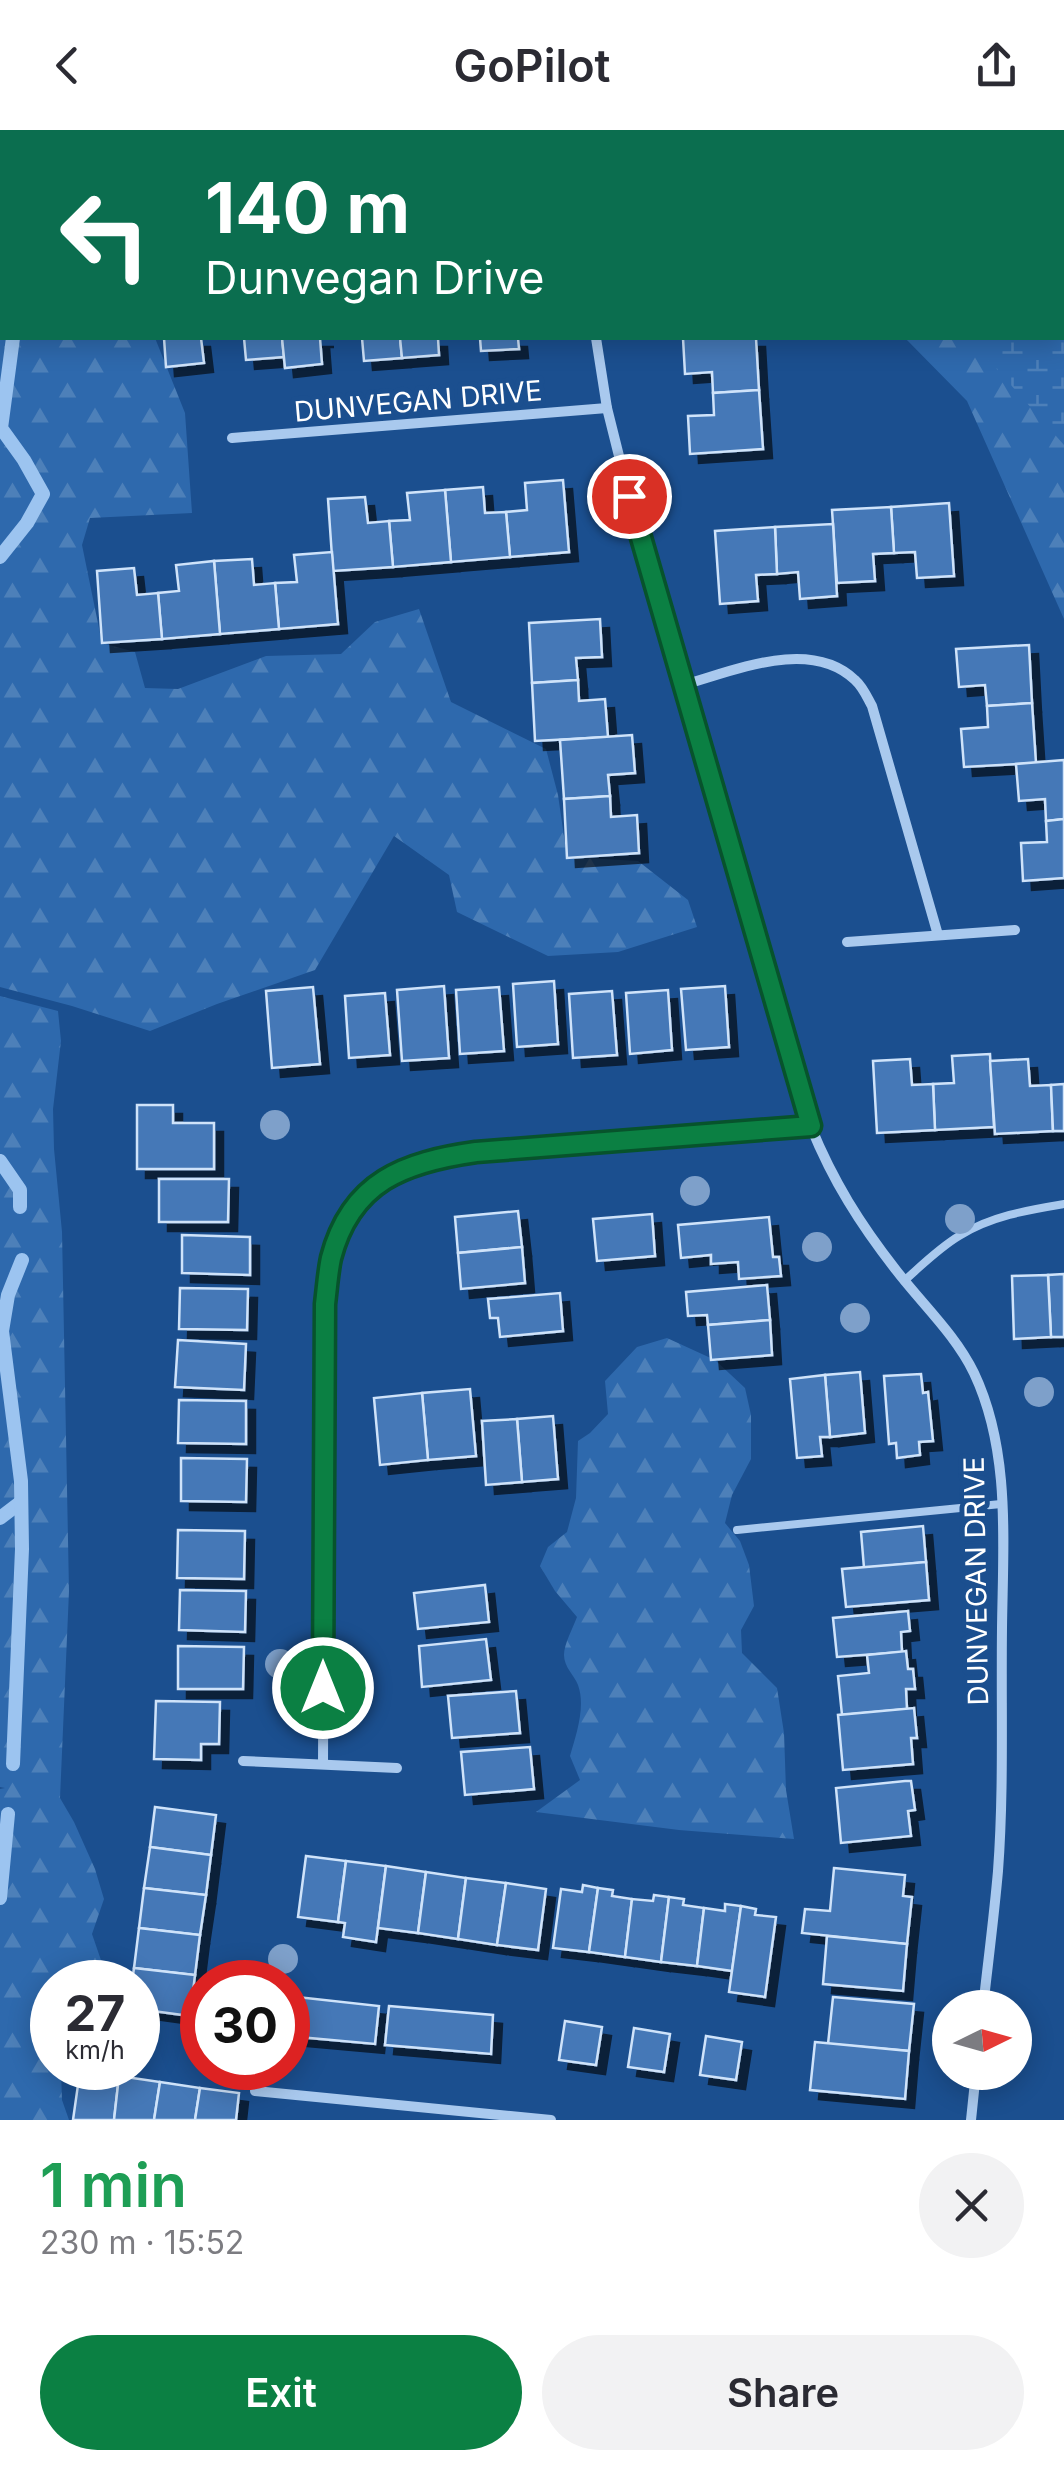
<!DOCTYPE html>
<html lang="en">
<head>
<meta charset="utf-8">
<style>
  :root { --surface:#fff; --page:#f2f2f3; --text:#2b2b33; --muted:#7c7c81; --accent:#0b8043 }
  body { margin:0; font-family:Inter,sans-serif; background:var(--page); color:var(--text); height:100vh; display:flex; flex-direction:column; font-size:38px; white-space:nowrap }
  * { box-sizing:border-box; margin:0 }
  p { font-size:32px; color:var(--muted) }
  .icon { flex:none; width:55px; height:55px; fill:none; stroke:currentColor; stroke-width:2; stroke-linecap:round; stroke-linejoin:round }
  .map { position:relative; height:1990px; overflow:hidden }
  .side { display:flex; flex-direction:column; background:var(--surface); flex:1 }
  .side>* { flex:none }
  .guide { position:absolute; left:0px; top:0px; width:1065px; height:210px; box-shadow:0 5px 25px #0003; background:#0b6e4f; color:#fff; overflow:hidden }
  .needle { width:65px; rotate:85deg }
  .controls { position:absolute; left:932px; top:1860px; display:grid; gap:20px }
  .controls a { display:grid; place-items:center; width:100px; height:100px; border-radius:50%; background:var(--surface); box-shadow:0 5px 25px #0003; font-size:50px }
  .speed { position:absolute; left:30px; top:1830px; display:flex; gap:20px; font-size:50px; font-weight:700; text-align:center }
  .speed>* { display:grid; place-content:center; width:130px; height:130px; border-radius:50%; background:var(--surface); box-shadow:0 5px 25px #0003; line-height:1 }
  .speed small { font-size:25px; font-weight:400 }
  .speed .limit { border:15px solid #d22; background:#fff; color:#111 }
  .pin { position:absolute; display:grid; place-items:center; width:85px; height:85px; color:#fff; margin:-42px; border:5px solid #fff; border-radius:50%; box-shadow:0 2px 10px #0007 }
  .me { position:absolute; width:110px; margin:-55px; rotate:0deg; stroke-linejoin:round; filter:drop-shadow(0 0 8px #0008) }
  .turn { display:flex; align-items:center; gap:35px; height:210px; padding:0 40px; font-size:45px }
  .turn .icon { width:130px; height:130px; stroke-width:2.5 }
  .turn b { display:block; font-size:70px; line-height:85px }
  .round { display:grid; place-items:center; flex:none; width:105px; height:105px; border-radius:52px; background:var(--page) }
  .head { display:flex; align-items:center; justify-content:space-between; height:170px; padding:0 40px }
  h1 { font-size:60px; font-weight:600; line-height:75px; color:#1e9e55 }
  .cta { display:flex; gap:20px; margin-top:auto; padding:20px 40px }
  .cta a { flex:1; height:115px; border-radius:60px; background:var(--accent); color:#fff; font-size:40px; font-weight:600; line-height:115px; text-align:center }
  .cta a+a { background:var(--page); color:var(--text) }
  header { display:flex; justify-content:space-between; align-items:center; height:130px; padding:0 40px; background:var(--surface); font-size:45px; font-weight:600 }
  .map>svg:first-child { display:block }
  .forest { fill:url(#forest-firs) }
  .wetland { fill:url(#wetland-marsh) }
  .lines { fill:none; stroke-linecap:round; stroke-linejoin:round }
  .stream { stroke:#9cc4f0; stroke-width:14 }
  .building { fill:#4478b7; stroke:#cfe3fa; stroke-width:2.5; filter:url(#shadow) }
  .service { stroke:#a9c9ee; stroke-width:8 }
  .minor { stroke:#a9c9ee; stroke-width:10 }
  .tree { fill:#7ea0ca }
  .route-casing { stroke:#07532c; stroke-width:25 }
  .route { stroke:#0b8043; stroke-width:18 }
  .labels { text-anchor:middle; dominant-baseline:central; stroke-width:10; stroke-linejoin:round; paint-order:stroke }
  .street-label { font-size:28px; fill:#fff; stroke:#1b4f8f }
</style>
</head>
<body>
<header><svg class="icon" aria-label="back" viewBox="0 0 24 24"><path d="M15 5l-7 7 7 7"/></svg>GoPilot<svg class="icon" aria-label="share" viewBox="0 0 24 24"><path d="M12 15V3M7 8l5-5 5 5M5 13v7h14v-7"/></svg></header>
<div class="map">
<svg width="1064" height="1990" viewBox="0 0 1064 1990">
  <defs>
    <pattern id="forest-firs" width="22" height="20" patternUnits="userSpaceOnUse" patternTransform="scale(2.5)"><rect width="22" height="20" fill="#2e69ad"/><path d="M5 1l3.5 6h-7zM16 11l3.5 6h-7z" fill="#4d80b9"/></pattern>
    <pattern id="wetland-marsh" width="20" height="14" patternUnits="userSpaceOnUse" patternTransform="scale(2.5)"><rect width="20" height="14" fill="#2e69ad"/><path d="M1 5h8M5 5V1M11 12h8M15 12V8" fill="none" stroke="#4d80b9"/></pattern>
    <filter id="shadow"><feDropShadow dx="9" dy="9" stdDeviation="0" flood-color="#0009"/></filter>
  </defs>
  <rect width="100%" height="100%" fill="#1b4f8f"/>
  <g class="forest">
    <path d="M0 0H295L297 2H2V208H155L185 283 192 383 90 388 82 415 102 513 135 522 145 558 178 559 266 526 341 524 375 492 419 479 451 572 546 619 558 665 567 727 638 731 688 770 697 797 618 822 548 826 457 782 449 745 394 706 315 840 217 874 150 901 72 876 0 857Z"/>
    <path d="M1063 35 1064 36V489L967 271 905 208H1062Z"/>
    <path d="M0 866 58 881 61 911 53 979 54 1019 62 1102 69 1461 60 1668 74 1692 95 1739 104 1769 92 1804 104 1839 97 1852H52V1938H63L61 1941 62 1970 69 1990H0V1659L5 1658 0 1657Z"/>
    <path d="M667 1208 715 1230 745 1258 751 1285V1329L732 1365 725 1393 740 1411 749 1435 754 1476 741 1500 742 1523 777 1558 784 1603 786 1660 794 1709 679 1700 536 1682 580 1650 570 1626C576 1605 586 1577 578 1555 574 1545 564 1537 564 1525 564 1514 573 1498 577 1487L555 1461 540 1436 548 1417 567 1402 576 1368 578 1311 590 1303 608 1284 605 1251 637 1217Z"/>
  </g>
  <path class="wetland" d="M1063 134 1064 135V315L986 227 973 208H1062Z"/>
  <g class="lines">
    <g class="stream">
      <path d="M888 0 890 2"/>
      <path d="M22 2 26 0"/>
      <path d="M1062 160 1064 164"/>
      <path d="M0 427 27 393 43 364 24 330 1 298 13 208"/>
      <path d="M0 1031 20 1060V1077"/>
      <path d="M0 1388 21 1372"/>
      <path d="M13 1634 22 1419 21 1351 2 1201 8 1165 22 1130"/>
      <path d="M0 1768 8 1684"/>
    </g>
  </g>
  <g class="building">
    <path d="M164 208H201L204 233 166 237Z"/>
    <path d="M244 208H282L284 227 246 230Z"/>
    <path d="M282 208H325H320L322 234 285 238Z"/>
    <path d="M362 208H400L402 228 364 231Z"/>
    <path d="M400 208H438L439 225 402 228Z"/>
    <path d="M480 208H518L519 219 481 221Z"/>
    <path d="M683 208H756L759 260 713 263 712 242 685 244Z"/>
    <path d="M759 260 763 319 690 324 688 286 714 285 713 263Z"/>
    <path d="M563 350 569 422 510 427 506 382 527 380 525 353Z"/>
    <path d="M483 357 485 383 506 382 510 427 451 432 445 360Z"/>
    <path d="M445 360 451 432 393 437 389 391 410 390 407 363Z"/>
    <path d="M365 367 368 393 389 391 393 437 333 441 328 369Z"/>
    <path d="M949 373 954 446 917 448 915 422 894 423 891 377Z"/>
    <path d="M891 377 894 423 873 424 875 451 837 453 832 380Z"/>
    <path d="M833 394 837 466 800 469 798 442 777 444 775 397Z"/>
    <path d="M775 397 777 444 756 445 758 471 720 474 715 401Z"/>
    <path d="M332 422 338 494 279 499 275 453 297 452 294 425Z"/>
    <path d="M252 429 254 455 275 453 279 499 220 504 214 431Z"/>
    <path d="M214 431 220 504 162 509 158 463 179 461 176 435Z"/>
    <path d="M134 438 137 465 158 463 162 509 102 513 97 441Z"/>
    <path d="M600 489 602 527 576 528 578 550 532 553 529 493Z"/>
    <path d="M1029 515 1032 573 987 576 985 555 959 557 956 519Z"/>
    <path d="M578 550 579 571 605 569 608 607 535 611 532 553Z"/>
    <path d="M1032 573 1036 633 964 637 961 599 988 597 987 576Z"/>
    <path d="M632 605 635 643 608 645 610 666 564 669 560 610Z"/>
    <path d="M1064 630V689L1046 691 1045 669 1019 671 1016 634Z"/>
    <path d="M610 666 611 687 637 685 639 723 567 728 564 669Z"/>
    <path d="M1064 689V748L1023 751 1021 713 1047 712 1046 691Z"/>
    <path d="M554 851 558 914 517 917 513 854Z"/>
    <path d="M444 856 449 928 402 931 397 860Z"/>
    <path d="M725 856 729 917 686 920 681 859Z"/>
    <path d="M313 857 320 934 272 938 266 861Z"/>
    <path d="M499 857 504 921 460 924 456 860Z"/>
    <path d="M668 860 672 920 630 924 626 863Z"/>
    <path d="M612 861 617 925 573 928 569 864Z"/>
    <path d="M385 863 390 925 349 928 345 866Z"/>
    <path d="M990 924 994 997 935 1000 933 954 954 953 952 926Z"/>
    <path d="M910 929 912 955 933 954 935 1000 877 1003 873 931Z"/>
    <path d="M1028 929 1030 956 1051 955 1053 1001 995 1004 990 931Z"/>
    <path d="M1064 954V1001H1053L1051 955Z"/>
    <path d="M137 975H173V993H214V1039H137Z"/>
    <path d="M159 1049H229L228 1092H159Z"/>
    <path d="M518 1081 522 1117 458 1123 455 1087Z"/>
    <path d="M652 1084 655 1126 597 1131 593 1089Z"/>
    <path d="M769 1087 773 1127H779L781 1146 739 1149 738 1132 711 1134V1125L681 1128 678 1095Z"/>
    <path d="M182 1105 250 1107V1145L182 1143Z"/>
    <path d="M522 1117 525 1153 461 1159 458 1123Z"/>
    <path d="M1064 1144V1207H1051L1048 1145Z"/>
    <path d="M1048 1145 1051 1207 1014 1209 1012 1146Z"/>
    <path d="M767 1155 770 1190 708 1195 707 1185 688 1186 686 1162Z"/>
    <path d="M180 1158 248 1159 247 1200 179 1199Z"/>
    <path d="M560 1163 563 1201 500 1207 498 1188H490L488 1169Z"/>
    <path d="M770 1190 772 1225 711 1230 708 1195Z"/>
    <path d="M178 1210 246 1214 244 1260 175 1257Z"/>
    <path d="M860 1242 865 1303 830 1307 825 1245Z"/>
    <path d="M921 1244 923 1263 928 1262 933 1311 919 1312 920 1325 897 1328 896 1313 889 1314 884 1246Z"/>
    <path d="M825 1245 830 1307H820L822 1326 797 1328 790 1249Z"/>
    <path d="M470 1259 476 1326 428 1330 422 1263Z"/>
    <path d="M422 1263 428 1330 380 1335 374 1268Z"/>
    <path d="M179 1270 246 1271V1314L178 1313Z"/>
    <path d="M553 1286 558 1349 522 1352 517 1289Z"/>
    <path d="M517 1289 522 1352 486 1355 482 1291Z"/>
    <path d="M181 1328 247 1329 246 1372 181 1371Z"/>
    <path d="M923 1396 926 1432 864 1438 861 1402Z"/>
    <path d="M178 1400 245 1401 244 1449 177 1448Z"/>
    <path d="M926 1432 929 1470 846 1477 842 1439Z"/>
    <path d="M485 1455 489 1492 418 1499 414 1463Z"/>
    <path d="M180 1460 246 1461 245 1502 179 1500Z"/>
    <path d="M908 1481 910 1501 901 1502 902 1522 837 1527 833 1488Z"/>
    <path d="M486 1509 491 1550 422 1557 419 1516Z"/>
    <path d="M178 1516 244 1517 243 1559H178Z"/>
    <path d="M906 1521 908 1539H913L915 1559H906L907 1579 842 1585 838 1546 869 1543 867 1525Z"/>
    <path d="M516 1561 520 1603 452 1608 448 1566Z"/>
    <path d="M156 1571 220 1572 219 1614H201V1630L154 1629Z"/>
    <path d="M914 1578 917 1608H911L913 1634 843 1640 838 1585Z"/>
    <path d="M530 1617 534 1659 465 1665 461 1622Z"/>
    <path d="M905 1651H911L915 1680 908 1681 911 1706 841 1713 836 1658Z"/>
    <path d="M155 1677 216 1685 211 1725 150 1717Z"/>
    <path d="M150 1717 211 1725 206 1765 144 1758Z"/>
    <path d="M306 1726 346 1731 338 1792 298 1787Z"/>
    <path d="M346 1731 386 1736 376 1812 343 1807 345 1793 338 1792Z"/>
    <path d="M386 1736 426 1742 418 1803 378 1798Z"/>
    <path d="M834 1738 905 1745 903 1766 912 1767 907 1814 802 1803 805 1779 830 1781Z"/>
    <path d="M426 1742 466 1748 458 1809 418 1803Z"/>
    <path d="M466 1748 506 1753 497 1815 458 1809Z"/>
    <path d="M506 1753 546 1759 538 1820 497 1815Z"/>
    <path d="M583 1755 598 1758 589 1822 553 1818 561 1759 582 1762Z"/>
    <path d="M144 1758 206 1765 200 1805 139 1798Z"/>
    <path d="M598 1758 613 1760 612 1766 632 1769 625 1827 589 1822Z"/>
    <path d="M654 1765 669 1767 661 1832 625 1827 632 1769 653 1771Z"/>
    <path d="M669 1767 684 1769 683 1775 704 1778 697 1836 661 1832Z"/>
    <path d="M725 1774 741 1776 732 1841 697 1836 704 1778 725 1781Z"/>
    <path d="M741 1776 756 1779 755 1785 776 1787 765 1867 729 1862Z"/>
    <path d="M139 1798 200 1805 195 1845 134 1838Z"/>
    <path d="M827 1806 907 1814 903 1861 823 1854Z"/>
    <path d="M134 1838 195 1845 190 1886 138 1879V1852H132Z"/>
    <path d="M288 1866 379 1876 375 1914 288 1906Z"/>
    <path d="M833 1867 914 1874 909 1921 828 1914Z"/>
    <path d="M389 1876 493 1885 491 1924 385 1915Z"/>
    <path d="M565 1891 602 1897 596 1935 559 1930Z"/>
    <path d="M634 1898 670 1904 664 1942 628 1937Z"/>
    <path d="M706 1906 742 1912 736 1950 700 1945Z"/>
    <path d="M815 1912 909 1921 905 1969 810 1960Z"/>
    <path d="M80 1941 119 1946 114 1990H73Z"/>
    <path d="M119 1946 160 1952 154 1990H114Z"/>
    <path d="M160 1952 200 1958 195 1990H154Z"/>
    <path d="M200 1958 239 1963 236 1990H195Z"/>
  </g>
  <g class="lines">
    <g class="service">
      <path d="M904 1151C922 1135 939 1118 959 1106 991 1086 1028 1080 1064 1074"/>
      <path d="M737 1400 1001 1374"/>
    </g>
    <g class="minor">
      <path d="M568 0V2"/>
      <path d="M596 208 607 278 629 366 811 997C833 1051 860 1094 896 1140 922 1174 955 1204 974 1243 1011 1321 1003 1413 1002 1498 1001 1579 1004 1660 998 1741 994 1787 988 1832 983 1878"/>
      <path d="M232 308 607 278"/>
      <path d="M683 555C734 541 810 507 855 550 863 557 867 567 872 576L938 805"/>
      <path d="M847 812 1015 800"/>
      <path d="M243 1631 397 1638"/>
      <path d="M323 1634 325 1174C327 1159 327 1142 331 1128 352 1051 405 1032 476 1021L811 997"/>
      <path d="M255 1961 551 1990"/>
      <path d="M971 1990 976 1942"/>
    </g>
  </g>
  <g class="tree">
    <circle cx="275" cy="995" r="15"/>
    <circle cx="695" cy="1061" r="15"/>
    <circle cx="960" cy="1089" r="15"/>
    <circle cx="817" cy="1117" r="15"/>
    <circle cx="855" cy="1188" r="15"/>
    <circle cx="1039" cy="1262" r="15"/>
    <circle cx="280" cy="1534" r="15"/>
    <circle cx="283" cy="1829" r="15"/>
  </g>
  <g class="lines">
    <defs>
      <path id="route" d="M323 1558 325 1174C327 1158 328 1142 331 1128 351 1051 405 1032 476 1022L811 996 629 366"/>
    </defs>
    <use href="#route" class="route-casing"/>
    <use href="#route" class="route"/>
  </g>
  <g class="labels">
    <g class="street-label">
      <text transform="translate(418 271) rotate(-5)">DUNVEGAN DRIVE</text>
      <text transform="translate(976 1451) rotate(-91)">DUNVEGAN DRIVE</text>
    </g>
  </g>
</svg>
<div class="controls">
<a><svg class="needle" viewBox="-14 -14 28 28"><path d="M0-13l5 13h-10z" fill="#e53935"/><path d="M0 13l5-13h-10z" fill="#7c7c81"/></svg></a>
</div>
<div class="speed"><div>27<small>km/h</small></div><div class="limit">30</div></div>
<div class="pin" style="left:629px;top:366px;background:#d93025"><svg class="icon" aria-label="arrive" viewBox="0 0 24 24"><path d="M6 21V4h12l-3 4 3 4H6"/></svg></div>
<svg class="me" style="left:323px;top:1558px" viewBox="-20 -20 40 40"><circle r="17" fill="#0b8043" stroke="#fff" stroke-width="3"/><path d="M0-11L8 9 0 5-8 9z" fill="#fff"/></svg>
<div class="guide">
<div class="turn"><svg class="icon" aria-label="left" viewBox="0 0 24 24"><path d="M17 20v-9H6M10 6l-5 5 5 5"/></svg><div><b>140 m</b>Dunvegan Drive</div></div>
</div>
</div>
<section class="side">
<div class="head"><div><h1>1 min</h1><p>230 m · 15:52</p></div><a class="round"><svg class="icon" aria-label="close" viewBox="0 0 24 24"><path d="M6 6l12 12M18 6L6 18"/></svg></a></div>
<div class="cta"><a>Exit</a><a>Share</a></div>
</section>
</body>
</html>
